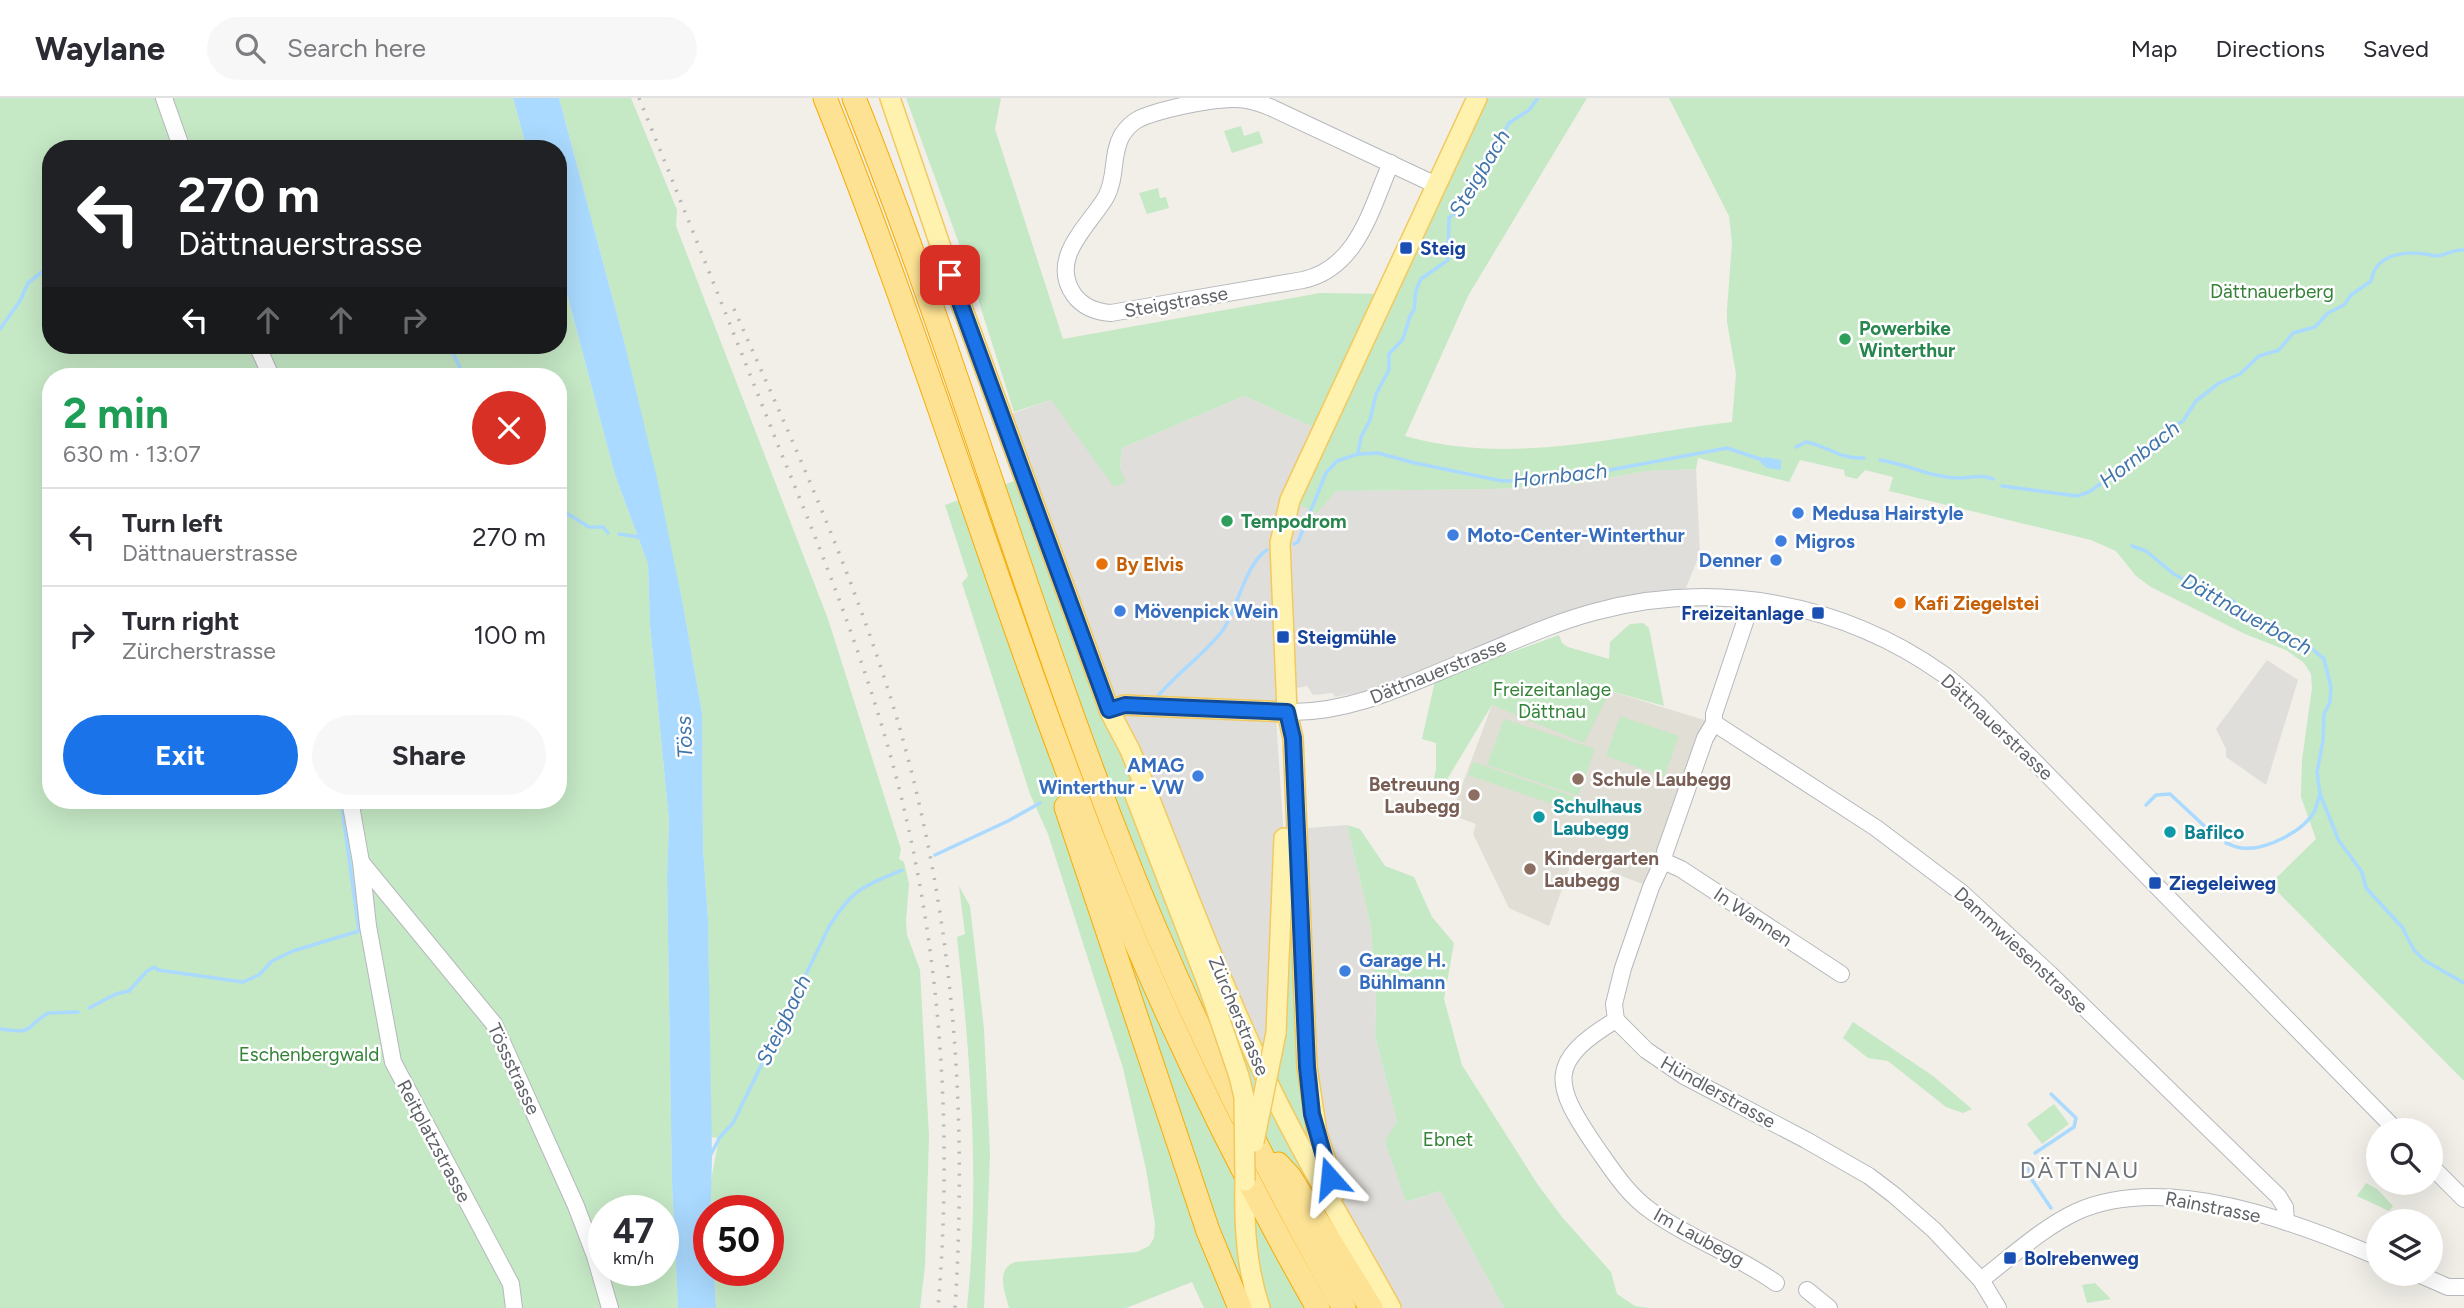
<!DOCTYPE html>
<html lang="en">
<head>
<meta charset="utf-8">
<style>
  :root { --surface:#fff; --page:#f7f7f7; --text:#2b2b33; --muted:#7c7c81; --line:#e1e1e2; --accent:#1a73e8 }
  body { margin:0; font-family:Figtree,sans-serif; background:var(--page); color:var(--text); height:100vh; display:flex; flex-direction:column; font-size:26px; white-space:nowrap }
  * { box-sizing:border-box; margin:0 }
  p { font-size:23px; color:var(--muted) }
  .icon { flex:none; width:38px; height:38px; fill:none; stroke:currentColor; stroke-width:2; stroke-linecap:round; stroke-linejoin:round }
  .map { position:relative; flex:1; overflow:hidden }
  .drawer { position:absolute; left:42px; top:270px; width:525px; height:441px; display:flex; flex-direction:column; background:var(--surface); border-radius:28px; box-shadow:0 7px 28px #0002 }
  .drawer>* { flex:none }
  .guide { position:absolute; left:42px; top:42px; width:525px; height:214px; border-radius:28px; box-shadow:0 7px 28px #0002; background:#202124; color:#fff; overflow:hidden }
  .controls { position:absolute; left:2366px; top:1020px; display:grid; gap:14px }
  .controls a { display:grid; place-items:center; width:77px; height:77px; border-radius:50%; background:var(--surface); box-shadow:0 7px 28px #0002; font-size:35px }
  .speed { position:absolute; left:588px; top:1097px; display:flex; gap:14px; font-size:35px; font-weight:700; text-align:center }
  .speed>* { display:grid; place-content:center; width:91px; height:91px; border-radius:50%; background:var(--surface); box-shadow:0 7px 28px #0002; line-height:1 }
  .speed small { font-size:18px; font-weight:400 }
  .speed .limit { border:10px solid #d22; background:#fff; color:#111 }
  .pin { position:absolute; display:grid; place-items:center; width:60px; height:60px; color:#fff; margin:-30px; border-radius:14px; box-shadow:0 4px 10px #0006 }
  .me { position:absolute; width:77px; margin:-38px; rotate:342deg; stroke-linejoin:round; filter:drop-shadow(0 0 5px #0008) }
  .turn { display:flex; align-items:center; gap:24px; height:147px; padding:0 21px; font-size:32px }
  .turn .icon { width:91px; height:91px; stroke-width:2.5 }
  .turn b { display:block; font-size:49px; line-height:60px }
  .lanes { display:flex; align-items:center; height:66px; padding:0 21px; background:#0003; justify-content:center; gap:35px; direction:ltr }
  .lanes .off { opacity:.35 }
  .round { display:grid; place-items:center; flex:none; width:74px; height:74px; border-radius:37px; background:var(--page) }
  .head { display:flex; align-items:center; justify-content:space-between; height:119px; padding:0 21px }
  h1 { font-size:42px; font-weight:700; line-height:52px; color:#1e9e55 }
  .cta { display:flex; gap:14px; margin-top:auto; padding:14px 21px }
  .cta a { flex:1; height:80px; border-radius:42px; background:var(--accent); color:#fff; font-size:28px; font-weight:700; line-height:80px; text-align:center }
  .cta a+a { background:var(--page); color:var(--text) }
  ul { padding:0; list-style:none }
  li { display:flex; align-items:center; gap:21px; height:98px; padding:0 21px; border-top:2px solid var(--line) }
  li div { flex:1 }
  li b { display:block; font-size:26px }
  li em { font-style:normal }
  header { display:flex; align-items:center; gap:42px; box-sizing:border-box; height:98px; padding:0 35px; background:var(--surface); border-bottom:2px solid var(--line) }
  header strong { font-size:33px }
  nav { display:flex; gap:38px; margin-inline-start:auto; font-size:24px }
  .search { width:490px; height:63px; background:var(--page); display:flex; align-items:center; gap:18px; box-sizing:border-box; padding:0 24px; border-radius:38px; color:var(--muted); font-size:26px }
  .map>svg:first-child { display:block }
  .industrial { fill:#e0deda }
  .education { fill:#e1ded6 }
  .green { fill:#c5e8c5; fill-rule:evenodd }
  .water { fill:#aadaff }
  .lines { fill:none; stroke-linecap:round; stroke-linejoin:round }
  .stream { stroke:#aadaff; stroke-width:3.5 }
  .minor-casing { stroke:#b5b8bc; stroke-width:18 }
  .major-casing { stroke:#f2c960; stroke-width:22 }
  .highway-casing { stroke:#f9ab00; stroke-width:25 }
  .minor { stroke:#fff; stroke-width:16 }
  .major { stroke:#fff2af; stroke-width:19 }
  .highway { stroke:#fde293; stroke-width:23 }
  .rail { stroke:#b6b7b8; stroke-width:3.5; stroke-dasharray:2 9; stroke-linecap:butt }
  .major-bridge-casing { stroke:#f2c960; stroke-width:22; stroke-linecap:butt }
  .major-bridge { stroke:#fff2af; stroke-width:19 }
  .route-casing { stroke:#114b97; stroke-width:18 }
  .route { stroke:#1a73e8; stroke-width:12 }
  .transit-dot { fill:#1a4fb4; stroke:#fff; stroke-width:2.5 }
  .leisure-dot { fill:#2e9e5b; stroke:#fff; stroke-width:2.5 }
  .shop-dot { fill:#3f7fe0; stroke:#fff; stroke-width:2.5 }
  .food-dot { fill:#e8710a; stroke:#fff; stroke-width:2.5 }
  .education-dot { fill:#8d6e63; stroke:#fff; stroke-width:2.5 }
  .culture-dot { fill:#0f9aa8; stroke:#fff; stroke-width:2.5 }
  .labels { text-anchor:middle; dominant-baseline:central; stroke-width:5; stroke-linejoin:round; paint-order:stroke }
  .transit-label { font-size:19px; font-weight:bold; fill:#164399; stroke:#fff; text-anchor:start }
  .park-label { font-size:19px; fill:#348238; stroke:#fff }
  .street-label { font-size:19px; fill:#5f6368; stroke:#fff }
  .leisure-label { font-size:19px; font-weight:bold; fill:#27864d; stroke:#fff; text-anchor:start }
  .shop-label { font-size:19px; font-weight:bold; fill:#366cbe; stroke:#fff; text-anchor:start }
  .food-label { font-size:19px; font-weight:bold; fill:#c56008; stroke:#fff; text-anchor:start }
  .education-label { font-size:19px; font-weight:bold; fill:#785e54; stroke:#fff; text-anchor:start }
  .culture-label { font-size:19px; font-weight:bold; fill:#0d838f; stroke:#fff; text-anchor:start }
  .water-label { font-size:21px; font-style:italic; fill:#4174aa; stroke:#fff }
  .quarter-label { font-size:23px; letter-spacing:2px; fill:#70757a; stroke:#fff }
</style>
</head>
<body>
<header>
<strong>Waylane</strong>
<div class="search"><svg class="icon" aria-label="search" viewBox="0 0 24 24"><circle cx="10" cy="10" r="6"/><path d="M15 15l6 6"/></svg>Search here</div>
<nav><a>Map</a><a>Directions</a><a>Saved</a></nav>
</header>
<div class="map">
<svg width="2464" height="1210" viewBox="0 0 2464 1210">
  <rect width="100%" height="100%" fill="#f1efe8"/>
  <g class="industrial">
    <path d="M1244 298 1322 333 1336 393 1494 391 1576 386 1646 373 1696 371 1700 455 1686 490 1582 518 1374 592 1335 599 1333 595 1313 597 1307 588 1276 594 1277 635 1284 740 1276 935 1252 950 1002 319 1051 302 1120 370 1122 350Z"/>
    <path d="M2267 562 2298 582 2266 687 2226 659V651L2216 631Z"/>
    <path d="M1347 727 1371 829 1376 903 1375 938 1397 1023 1407 1104 1440 1093 1504 1210H1391L1357 1147 1323 1057 1295 731Z"/>
  </g>
  <path class="education" d="M1610 593 1714 625 1651 789 1573 760 1549 828 1509 810 1473 736 1476 726 1451 717 1492 607 1508 613Z"/>
  <g class="green">
    <path d="M0 0H513L527 51H51V247H558V162L615 377 648 466 650 527 669 723 667 777 672 1085 678 1210H0ZM51 278H558V702H51ZM604 1113H663V1172H604Z"/>
    <path d="M559 0H631L677 112 676 128 828 521 901 751 899 761 904 764 909 786 906 823 907 837 920 872 929 1038 925 1168 920 1210H716L714 1173 768 1172V1113H711L710 1088 719 1040 711 1039 708 820 703 750 702 615 683 507 623 239Z"/>
    <path d="M906 0H1001L995 31 1063 241 1320 195 1386 196 1477 0H1587L1468 198 1405 338C1514 369 1624 336 1732 324L1736 276 1727 224V212L1732 145 1729 118 1669 0H2464V983L2270 786 2316 741 2301 699 2302 662 2312 590 2311 576 2304 565 2286 552 2245 536 2151 489 2136 478 2116 453 2091 442 1889 393 1893 379 1865 372 1857 381 1845 378 1844 372 1800 362 1789 384 1698 360 1696 371 1646 373 1576 386 1494 391 1336 393 1317 415 1290 402 1322 333 1244 298 1122 350 1120 370 1126 384 1114 389 1051 302 1014 314 969 173Z"/>
    <path d="M1241 28 1244 38 1259 33 1263 45 1232 55 1224 33Z"/>
    <path d="M1158 90 1160 100 1166 99 1169 110 1147 116 1139 95Z"/>
    <path d="M1023 380 1252 950 1276 935 1284 740 1330 1080 1391 1210H1204L1192 1184 1126 1210H1009C1005 1194 995 1172 1015 1164L1137 1154 1149 1148 1154 1140 1155 1126 1146 1071 1123 970 1048 736 1030 696 962 485 968 478 945 407Z"/>
    <path d="M1643 525 1649 530 1664 608 1610 593 1584 645 1492 607 1440 693 1432 689 1436 672V645L1422 641 1437 574 1506 546 1507 556 1559 537 1562 545 1568 549 1609 561 1610 544 1630 526Z"/>
    <path d="M1620 618 1679 638 1664 679 1606 658Z"/>
    <path d="M1504 621 1595 651 1578 698 1487 667Z"/>
    <path d="M1473 664 1578 700 1573 713 1468 677Z"/>
    <path d="M1347 727 1360 731 1385 768 1414 779 1432 819 1454 845 1444 901 1462 967 1538 1087 1562 1119 1611 1174 1617 1196 1635 1208 1649 1210H1504L1440 1093 1406 1104 1385 1043 1397 1023 1375 938 1376 903 1371 829Z"/>
    <path d="M959 788 970 808 984 931 990 1056 984 1210H967C980 1086 971 963 957 839L965 836Z"/>
    <path d="M1853 924 1933 978 1972 1011 1963 1015 1946 1009 1888 963 1868 960 1843 940Z"/>
    <path d="M2054 1006 2069 1026 2042 1046 2027 1026Z"/>
    <path d="M2366 1085 2377 1091 2393 1108 2389 1113 2357 1098Z"/>
    <path d="M2095 1185 2111 1201 2087 1205 2082 1187Z"/>
  </g>
  <g class="water">
    <path d="M513 0H559L623 239 657 380 683 507 702 615 703 750 708 820 712 1059 709 1172 714 1173 716 1210H678L672 1085 667 777 669 723 650 527 648 466 615 377 558 162V51H527Z"/>
    <path d="M1765 359 1781 362V372L1767 370 1760 364Z"/>
  </g>
  <g class="lines">
    <g class="stream">
      <path d="M0 231 20 203 28 185 51 167"/>
      <path d="M449 247 464 278"/>
      <path d="M1796 349 1806 344C1828 348 1838 361 1864 360"/>
      <path d="M1358 355 1361 339 1370 322 1376 296 1389 272V256L1403 241 1410 218 1414 212 1416 192 1421 181 1448 162 1449 120 1459 112 1482 64 1499 44 1509 25 1529 12 1538 0"/>
      <path d="M1880 362C1907 366 1932 380 1959 380 1971 380 1981 376 1993 381"/>
      <path d="M2002 388 2077 398 2089 394 2121 372 2169 331 2183 323 2196 303 2219 285 2240 276 2259 258 2279 252 2293 235 2315 229 2328 215 2344 207 2351 197 2371 183C2376 157 2401 153 2425 156 2427 156 2435 158 2436 158 2447 157 2453 151 2464 152"/>
      <path d="M558 410 589 429H603L608 435"/>
      <path d="M619 436 638 439"/>
      <path d="M1294 446 1298 444 1326 375 1337 363 1358 356 1378 355 1415 365 1502 383 1556 382 1727 350 1763 362"/>
      <path d="M2132 448 2146 453 2174 476 2197 489 2233 503 2249 520 2257 524H2266L2309 548 2324 561 2331 589 2330 604 2324 616 2323 643 2317 674 2320 696 2339 743 2362 774 2366 790 2402 829 2414 852 2424 862 2464 885"/>
      <path d="M1158 598C1178 574 1205 556 1223 532 1238 510 1245 466 1267 452"/>
      <path d="M2146 707 2156 697 2170 696 2214 737"/>
      <path d="M2226 745C2232 747 2237 750 2242 750 2265 753 2305 733 2315 712 2317 707 2318 701 2320 696"/>
      <path d="M935 757 1008 723 1040 705"/>
      <path d="M89 910 116 896 129 893 147 873 155 869 158 872 243 884 259 877 272 863 293 853 359 833 341 702"/>
      <path d="M0 931C36 936 22 931 48 915L78 914"/>
      <path d="M2035 1055 2074 1029 2076 1020 2051 996"/>
      <path d="M710 1058 720 1039 733 1025 830 827C854 790 862 789 902 772"/>
      <path d="M2029 1070 2030 1079 2051 1110"/>
    </g>
    <defs>
      <g id="minor">
        <path d="M164 0 182 51"/>
        <path d="M1391 65C1371 110 1358 170 1303 182L1111 215C1096 214 1083 209 1074 197 1048 160 1089 128 1106 99 1117 79 1111 56 1122 37 1126 31 1130 26 1137 22 1155 12 1214 0 1236 1 1248 1 1260 5 1272 10L1436 87"/>
        <path d="M257 247 271 278"/>
        <path d="M1752 503 1714 616V625L1705 640 1665 754 1663 763 1651 789 1623 870 1614 906 1616 922 1646 952 1684 978 1806 1042 1869 1078 1894 1097 1934 1132 1981 1182 1998 1210"/>
        <path d="M1287 614C1353 616 1415 583 1475 559 1514 543 1553 525 1594 514 1714 481 1841 504 1943 576 1956 585 1968 597 1979 607L2396 1032"/>
        <path d="M1714 625 1876 730 1962 795 2050 876 2278 1098 2285 1109 2286 1124"/>
        <path d="M350 702 361 764 368 828 393 964 511 1186 514 1210"/>
        <path d="M1663 763 1681 771 1841 876"/>
        <path d="M361 764 494 926 576 1108 595 1158 610 1210"/>
        <path d="M1616 922C1546 964 1553 986 1596 1049 1613 1073 1627 1096 1651 1113 1690 1141 1737 1157 1776 1185"/>
        <path d="M2431 1068 2464 1101"/>
        <path d="M2418 1176 2448 1189H2464"/>
        <path d="M1981 1182C2011 1159 2042 1130 2076 1114 2164 1074 2294 1123 2378 1159"/>
        <path d="M1807 1192 1829 1210"/>
      </g>
      <g id="major">
        <path d="M890 0 950 176 1110 614 1130 652C1176 765 1218 881 1271 991 1307 1066 1351 1137 1391 1210"/>
        <path d="M1109 612 1125 607 1146 608 1287 614"/>
        <path d="M1133 692 1208 887"/>
        <path d="M1276 935 1284 740"/>
        <path d="M1245 1083C1244 1126 1246 1169 1260 1210"/>
        <path d="M1336 1094 1317 1035 1307 969 1293 640 1287 614 1280 445 1290 402 1477 0"/>
      </g>
      <g id="highway">
        <path d="M825 0C924 246 999 501 1096 748 1159 907 1233 1061 1318 1210"/>
        <path d="M854 0C951 242 1022 493 1117 737 1180 900 1258 1057 1344 1210"/>
        <path d="M1066 709 1208 1133 1240 1210"/>
        <path d="M1278 1066 1290 1079 1371 1210"/>
      </g>
    </defs>
    <use href="#minor" class="minor-casing"/>
    <use href="#major" class="major-casing"/>
    <use href="#highway" class="highway-casing"/>
    <use href="#minor" class="minor"/>
    <use href="#major" class="major"/>
    <use href="#highway" class="highway"/>
    <g class="rail">
      <path d="M639 0C686 116 732 231 778 347 823 457 867 567 897 682 941 854 953 1033 938 1210"/>
      <path d="M734 211C793 344 853 475 895 614 953 808 968 1009 955 1210"/>
    </g>
    <defs>
      <g id="major-bridge">
        <path d="M1208 887 1239 978 1244 999 1245 1083"/>
        <path d="M1254 1044 1276 935"/>
      </g>
    </defs>
    <use href="#major-bridge" class="major-bridge-casing"/>
    <use href="#major-bridge" class="major-bridge"/>
  </g>
  <g class="lines">
    <defs>
      <path id="route" d="M950 177 1109 612 1125 607 1146 608 1287 614 1293 640 1307 969 1312 1016 1330 1080"/>
    </defs>
    <use href="#route" class="route-casing"/>
    <use href="#route" class="route"/>
  </g>
  <g class="transit-dot">
    <rect x="1399" y="143" width="14" height="14" rx="3.5"/>
    <rect x="1811" y="508" width="14" height="14" rx="3.5"/>
    <rect x="1276" y="532" width="14" height="14" rx="3.5"/>
    <rect x="2148" y="778" width="14" height="14" rx="3.5"/>
    <rect x="2003" y="1153" width="14" height="14" rx="3.5"/>
  </g>
  <g class="leisure-dot">
    <circle cx="1845" cy="241" r="7"/>
    <circle cx="1227" cy="423" r="7"/>
  </g>
  <g class="shop-dot">
    <circle cx="1798" cy="415" r="7"/>
    <circle cx="1453" cy="437" r="7"/>
    <circle cx="1781" cy="443" r="7"/>
    <circle cx="1776" cy="462" r="7"/>
    <circle cx="1120" cy="513" r="7"/>
    <circle cx="1198" cy="678" r="7"/>
    <circle cx="1345" cy="873" r="7"/>
  </g>
  <g class="food-dot">
    <circle cx="1102" cy="466" r="7"/>
    <circle cx="1900" cy="505" r="7"/>
  </g>
  <g class="education-dot">
    <circle cx="1578" cy="681" r="7"/>
    <circle cx="1474" cy="697" r="7"/>
    <circle cx="1530" cy="771" r="7"/>
  </g>
  <g class="culture-dot">
    <circle cx="1539" cy="719" r="7"/>
    <circle cx="2170" cy="734" r="7"/>
  </g>
  <g class="labels">
    <g class="transit-label">
      <text x="1420" y="150">Steig</text>
      <text x="1804" y="515" text-anchor="end">Freizeitanlage</text>
      <text x="1297" y="539">Steigmühle</text>
      <text x="2169" y="785">Ziegeleiweg</text>
      <text x="2024" y="1160">Bolrebenweg</text>
    </g>
    <g class="park-label">
      <text x="2272" y="193">Dättnauerberg</text>
      <text x="1552" y="591">Freizeitanlage<tspan x="1552" dy="22">Dättnau</tspan></text>
      <text x="309" y="956">Eschenbergwald</text>
      <text x="1448" y="1041">Ebnet</text>
    </g>
    <g class="street-label">
      <text transform="translate(1176 204) rotate(-10)">Steigstrasse</text>
      <text transform="translate(1438 573) rotate(-22)">Dättnauerstrasse</text>
      <text transform="translate(1997 629) rotate(43)">Dättnauerstrasse</text>
      <text transform="translate(1753 819) rotate(34)">In Wannen</text>
      <text transform="translate(2021 852) rotate(43)">Dammwiesenstrasse</text>
      <text transform="translate(1239 918) rotate(67)">Zürcherstrasse</text>
      <text transform="translate(514 971) rotate(65)">Tössstrasse</text>
      <text transform="translate(1718 994) rotate(29)">Hündlerstrasse</text>
      <text transform="translate(434 1043) rotate(62)">Reitplatzstrasse</text>
      <text transform="translate(2213 1109) rotate(11)">Rainstrasse</text>
      <text transform="translate(1699 1139) rotate(29)">Im Laubegg</text>
    </g>
    <g class="leisure-label">
      <text x="1859" y="230">Powerbike<tspan x="1859" dy="22">Winterthur</tspan></text>
      <text x="1241" y="423">Tempodrom</text>
    </g>
    <g class="shop-label">
      <text x="1812" y="415">Medusa Hairstyle</text>
      <text x="1467" y="437">Moto-Center-Winterthur</text>
      <text x="1795" y="443">Migros</text>
      <text x="1762" y="462" text-anchor="end">Denner</text>
      <text x="1134" y="513">Mövenpick Wein</text>
      <text x="1184" y="667" text-anchor="end">AMAG<tspan x="1184" dy="22">Winterthur - VW</tspan></text>
      <text x="1359" y="862">Garage H.<tspan x="1359" dy="22">Bühlmann</tspan></text>
    </g>
    <g class="food-label">
      <text x="1116" y="466">By Elvis</text>
      <text x="1914" y="505">Kafi Ziegelstei</text>
    </g>
    <g class="education-label">
      <text x="1592" y="681">Schule Laubegg</text>
      <text x="1460" y="686" text-anchor="end">Betreuung<tspan x="1460" dy="22">Laubegg</tspan></text>
      <text x="1544" y="760">Kindergarten<tspan x="1544" dy="22">Laubegg</tspan></text>
    </g>
    <g class="culture-label">
      <text x="1553" y="708">Schulhaus<tspan x="1553" dy="22">Laubegg</tspan></text>
      <text x="2184" y="734">Bafilco</text>
    </g>
    <g class="water-label">
      <text transform="translate(1479 75) rotate(-59)">Steigbach</text>
      <text transform="translate(2139 356) rotate(-38)">Hornbach</text>
      <text transform="translate(1560 377) rotate(-6)">Hornbach</text>
      <text transform="translate(2247 516) rotate(29)">Dättnauerbach</text>
      <text transform="translate(684 639) rotate(-93)">Töss</text>
      <text transform="translate(783 922) rotate(-64)">Steigbach</text>
    </g>
    <g class="quarter-label">
      <text x="2080" y="1072">DÄTTNAU</text>
    </g>
  </g>
</svg>
<div class="controls">
<a><svg class="icon" aria-label="search" viewBox="0 0 24 24"><circle cx="10" cy="10" r="6"/><path d="M15 15l6 6"/></svg></a>
<a><svg class="icon" aria-label="layers" viewBox="0 0 24 24"><path d="M12 4l9 5-9 5-9-5zM3 14l9 5 9-5"/></svg></a>
</div>
<div class="speed"><div>47<small>km/h</small></div><div class="limit">50</div></div>
<div class="pin" style="left:950px;top:177px;background:#d93025"><svg class="icon" aria-label="arrive" viewBox="0 0 24 24"><path d="M6 21V4h12l-3 4 3 4H6"/></svg></div>
<svg class="me" style="left:1330px;top:1080px" viewBox="-20 -20 40 40"><path d="M0-17L14 15 0 8-14 15z" fill="#1a73e8" stroke="#fff" stroke-width="4"/></svg>
<div class="guide">
<div class="turn"><svg class="icon" aria-label="left" viewBox="0 0 24 24"><path d="M17 20v-9H6M10 6l-5 5 5 5"/></svg><div><b>270 m</b>Dättnauerstrasse</div></div>
<div class="lanes"><svg class="icon" aria-label="left" viewBox="0 0 24 24"><path d="M17 20v-9H6M10 6l-5 5 5 5"/></svg><svg class="icon off" aria-label="ahead" viewBox="0 0 24 24"><path d="M12 20V5M6 11l6-6 6 6"/></svg><svg class="icon off" aria-label="ahead" viewBox="0 0 24 24"><path d="M12 20V5M6 11l6-6 6 6"/></svg><svg class="icon off" aria-label="right" viewBox="0 0 24 24"><path d="M7 20v-9h11M14 6l5 5-5 5"/></svg></div>
</div>
<section class="drawer">
<div class="head"><div><h1>2 min</h1><p>630 m · 13:07</p></div><a class="round" style="background:#d93025;color:#fff"><svg class="icon" aria-label="close" viewBox="0 0 24 24"><path d="M6 6l12 12M18 6L6 18"/></svg></a></div>
<ul>
<li><svg class="icon" aria-label="left" viewBox="0 0 24 24"><path d="M17 20v-9H6M10 6l-5 5 5 5"/></svg><div><b>Turn left</b><p>Dättnauerstrasse</p></div><em>270 m</em></li>
<li><svg class="icon" aria-label="right" viewBox="0 0 24 24"><path d="M7 20v-9h11M14 6l5 5-5 5"/></svg><div><b>Turn right</b><p>Zürcherstrasse</p></div><em>100 m</em></li>
</ul>
<div class="cta"><a>Exit</a><a>Share</a></div>
</section>
</div>
</body>
</html>
